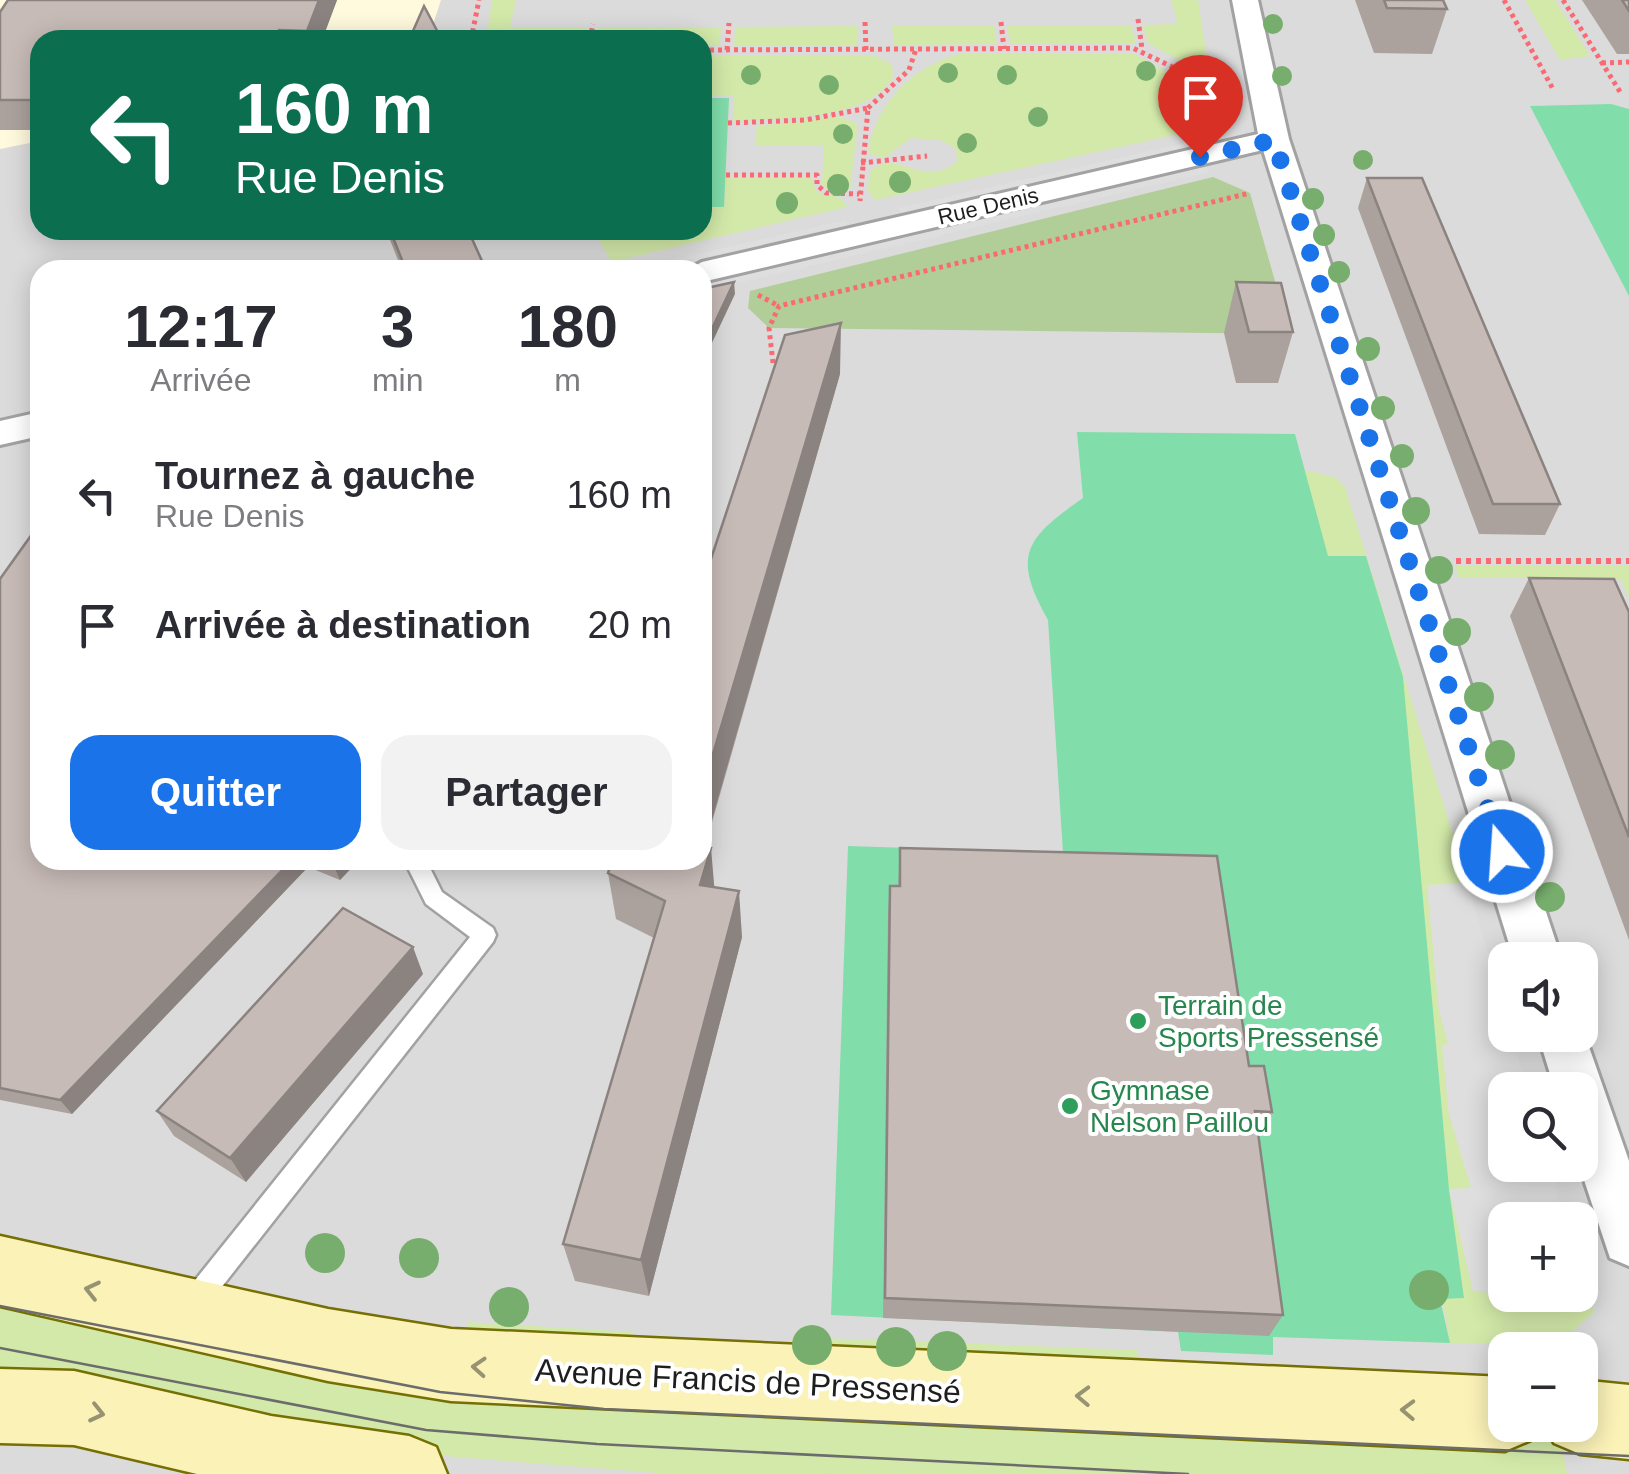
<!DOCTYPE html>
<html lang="fr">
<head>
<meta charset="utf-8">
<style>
  :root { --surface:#fff; --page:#f2f2f3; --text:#2b2b33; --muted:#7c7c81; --accent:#1a73e8 }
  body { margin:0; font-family:Arial,sans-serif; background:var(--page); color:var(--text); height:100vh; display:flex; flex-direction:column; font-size:38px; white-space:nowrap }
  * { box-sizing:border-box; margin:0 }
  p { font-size:32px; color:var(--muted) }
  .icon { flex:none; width:55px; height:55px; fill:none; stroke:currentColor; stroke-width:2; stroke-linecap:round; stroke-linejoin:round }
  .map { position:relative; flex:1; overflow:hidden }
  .side { position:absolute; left:30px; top:260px; width:682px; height:610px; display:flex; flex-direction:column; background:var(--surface); border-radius:30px; box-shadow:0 5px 25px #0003 }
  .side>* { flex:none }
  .hud { position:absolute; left:30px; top:30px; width:682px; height:210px; border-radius:30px; box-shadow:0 5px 25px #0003; background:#0b6e4f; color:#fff; overflow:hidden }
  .buttons { position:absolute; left:1488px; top:942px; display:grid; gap:20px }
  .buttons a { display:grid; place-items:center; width:110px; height:110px; border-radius:20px; background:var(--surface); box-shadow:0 5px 25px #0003; font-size:50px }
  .pin { position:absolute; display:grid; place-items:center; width:85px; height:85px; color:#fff; margin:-102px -42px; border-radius:50% 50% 50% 0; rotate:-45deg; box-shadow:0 0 10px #0007 }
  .pin .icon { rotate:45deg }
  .me { position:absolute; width:110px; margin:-55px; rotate:342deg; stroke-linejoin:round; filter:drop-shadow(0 0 8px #0008) }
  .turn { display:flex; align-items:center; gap:35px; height:210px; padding:0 40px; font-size:45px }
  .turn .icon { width:130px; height:130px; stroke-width:2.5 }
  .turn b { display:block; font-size:70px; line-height:85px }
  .eta { display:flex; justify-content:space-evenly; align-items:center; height:170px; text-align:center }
  .eta b { font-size:60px; font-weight:700; line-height:70px }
  .cta { display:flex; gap:20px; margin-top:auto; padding:20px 40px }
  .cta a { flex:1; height:115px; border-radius:30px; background:var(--accent); color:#fff; font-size:40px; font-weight:700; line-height:115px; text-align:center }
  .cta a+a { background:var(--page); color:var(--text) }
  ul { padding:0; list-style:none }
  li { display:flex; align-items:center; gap:30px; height:130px; padding:0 40px }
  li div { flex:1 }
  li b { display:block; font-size:38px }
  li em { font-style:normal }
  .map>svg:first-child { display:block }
  .residential { fill:#dcdbdb; fill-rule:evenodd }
  .education { fill:#fff9dd }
  .grass { fill:#d3e9a9 }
  .forest { fill:#b1ce98 }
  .pitch { fill:#81deab }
  .parking { fill:#dedede }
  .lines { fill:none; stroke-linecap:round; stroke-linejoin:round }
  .lane-casing { stroke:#a2a2a2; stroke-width:5 }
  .street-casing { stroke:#a2a2a2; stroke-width:6 }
  .secondary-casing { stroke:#756f04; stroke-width:5 }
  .path-far1 { stroke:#fa6a72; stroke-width:5; stroke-dasharray:4 4; stroke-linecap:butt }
  .path { stroke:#fa6a72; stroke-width:6; stroke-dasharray:5 5; stroke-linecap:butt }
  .lane { fill:#fff; fill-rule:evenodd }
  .street { fill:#fff; fill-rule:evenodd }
  .secondary { fill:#faf2b7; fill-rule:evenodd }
  .tram { stroke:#6c6c6c; stroke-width:2.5 }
  .tree { fill:#77ae6d }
  .wall { fill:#aba19d }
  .shaded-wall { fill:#8b8380 }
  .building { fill:#c7bbb7; stroke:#8b8380; stroke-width:2.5 }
  .oneway { stroke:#979372 }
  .route { stroke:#1a73e8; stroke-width:18; stroke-dasharray:0 32.4 }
  .leisure-dot { fill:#2e9e5b; stroke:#fff; stroke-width:4 }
  .labels { text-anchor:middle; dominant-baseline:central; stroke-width:8; stroke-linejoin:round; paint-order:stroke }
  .far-street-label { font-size:22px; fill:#1e1e1e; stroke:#fff }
  .leisure-label { font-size:28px; fill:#27864d; stroke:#fff; text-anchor:start }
  .near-street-label { font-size:32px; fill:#1e1e1e; stroke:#fff }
</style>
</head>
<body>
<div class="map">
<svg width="1629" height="1474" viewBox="0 0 1629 1474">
  <rect width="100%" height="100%" fill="#efe9e4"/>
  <path class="residential" d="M0 0H1629V1474H0ZM40 40H702V230H40ZM40 270H702V860H40ZM1505 960H1580V1035H1505ZM1505 1090H1580V1165H1505ZM1505 1220H1580V1295H1505ZM1505 1350H1580V1425H1505Z"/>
  <path class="education" d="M0 0H441L428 40H40V141L0 149Z"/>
  <g class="grass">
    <path d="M492 0H516L510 28H585L582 40H486Z"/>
    <path d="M1171 0H1198L1210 77 1148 43 1143 25 1178 24Z"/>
    <path d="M1525 0H1555L1590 56 1560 60Z"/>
    <path d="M994 25 997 44 894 45 892 26Z"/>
    <path d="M1007 25H1131L1136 43 1010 44Z"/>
    <path d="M857 26 858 45H734L735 27Z"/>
    <path d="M721 27 720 45 703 46 702 40H596L598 28Z"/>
    <path d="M964 53 1134 54 1212 97 1218 113 1207 128 875 200 868 191 869 173C893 144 924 192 957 161L956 149 941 140 911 138 884 158 868 153C875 103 916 63 964 53Z"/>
    <path d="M702 55H872L892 64 893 77C869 121 777 119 733 121L734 95H703Z"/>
    <path d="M838 116 858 124 850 189 834 193 822 185 824 145H755L757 126Z"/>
    <path d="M812 177 817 192 841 198 847 207 611 262 594 230H702L703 207H724L726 178Z"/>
    <path d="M1311 471 1336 478 1345 487 1468 883 1427 886 1439 1010 1448 1044 1443 1045 1449 1114 1472 1189 1449 1190 1474 1291 1505 1295 1586 1292 1594 1312 1558 1345 1450 1343 1299 474Z"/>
    <path d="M1455 565H1629V599L1621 579 1458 577Z"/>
    <path d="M0 1304 529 1395 1561 1440 1567 1474 660 1473 454 1457 0 1382Z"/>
    <path d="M468 1322 633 1332 629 1345 465 1334Z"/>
    <path d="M792 1337 1137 1350 1140 1367 792 1349Z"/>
  </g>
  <path class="forest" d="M1213 177 1250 193 1290 334 769 328 748 308 750 291Z"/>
  <g class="pitch">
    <path d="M702 98H729L724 207H703Z"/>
    <path d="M1611 104 1629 109V296L1530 106Z"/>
    <path d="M1077 432 1295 434 1328 556H1366L1403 677 1449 1189 1464 1298 1440 1299 1450 1343 1273 1337V1355L1181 1351 1178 1332 831 1315 848 846 1063 853 1048 620C1011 555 1026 538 1083 498Z"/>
  </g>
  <g class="parking">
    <path d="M1224 134 1227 141 903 215 898 208Z"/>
    <path d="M1204 166 1210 172 708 290 704 283Z"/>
    <path d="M846 220 850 227 661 270H628Z"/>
    <path d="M1468 883 1505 1013V1035H1512L1527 1090H1505V1165H1549L1565 1220H1505V1291H1473L1449 1189 1471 1188 1449 1114 1442 1045 1448 1044 1439 1010 1427 885Z"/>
  </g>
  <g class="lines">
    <defs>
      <path id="lane" d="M404 860H426L442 892 493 928 496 935 493 942 202 1312 193 1316 184 1312 180 1303 184 1294 470 937 426 904Z"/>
      <g id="street">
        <path d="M1232 0H1258L1289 139 1562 960H1514L1263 150 702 282V270H687L702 262 1258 134Z"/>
        <path d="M40 412V436L0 445V421Z"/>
        <path d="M1580 1021 1629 1161V1266L1610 1258 1579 1165 1580 1090H1555L1538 1035H1580Z"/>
      </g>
      <g id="secondary">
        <path d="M0 1236 328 1309 451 1329 1505 1377V1425H1537L1531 1440 1505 1451 451 1401 328 1381 0 1306Z"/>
        <path d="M0 1369 74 1371 271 1416 409 1436 436 1447 447 1474H197L74 1445 0 1443Z"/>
        <path d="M1580 1380 1629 1385V1459L1580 1454 1554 1443 1546 1425H1580Z"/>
      </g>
    </defs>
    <use href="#lane" class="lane-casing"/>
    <use href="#street" class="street-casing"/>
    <use href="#secondary" class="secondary-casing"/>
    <g class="path-far1">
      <path d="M1504 0 1553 89"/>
      <path d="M1563 0 1622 95"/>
      <path d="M1138 19 1142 49"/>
      <path d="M865 22 866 50"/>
      <path d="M1001 22 1004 49"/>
      <path d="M471 40 479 0"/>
      <path d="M590 40 593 24"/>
      <path d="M702 50 916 49"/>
      <path d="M727 50 729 23"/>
      <path d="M1602 63 1629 62"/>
      <path d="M868 108 909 70 916 49 1133 48 1195 78"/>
      <path d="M728 123 805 120 868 108 860 201"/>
      <path d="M861 163 927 156"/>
      <path d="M726 175H817V185L826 193 859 194"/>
      <path d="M758 295 779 306"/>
      <path d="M773 363 769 328 779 306 1250 193"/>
    </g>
    <path class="path" d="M1456 561H1629"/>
    <use href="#lane" class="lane"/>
    <use href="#street" class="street"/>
    <use href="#secondary" class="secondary"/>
    <g class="tram">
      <path d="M0 1306 440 1392 604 1409 1629 1456"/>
      <path d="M0 1348 426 1430 597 1444 1188 1474"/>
    </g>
  </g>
  <g class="tree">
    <circle cx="1273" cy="24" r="10"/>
    <circle cx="1146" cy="71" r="10"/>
    <circle cx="948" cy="73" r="10"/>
    <circle cx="751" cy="75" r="10"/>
    <circle cx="1007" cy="75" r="10"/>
    <circle cx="1282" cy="76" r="10"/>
    <circle cx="829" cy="85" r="10"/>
    <circle cx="1038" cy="117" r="10"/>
    <circle cx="1183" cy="118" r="10"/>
    <circle cx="843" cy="134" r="10"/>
    <circle cx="967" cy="143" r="10"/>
    <circle cx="1363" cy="160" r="10"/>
    <circle cx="900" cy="182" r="11"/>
    <circle cx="838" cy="185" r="11"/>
    <circle cx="1313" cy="199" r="11"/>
    <circle cx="787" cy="203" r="11"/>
    <circle cx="1324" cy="235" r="11"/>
    <circle cx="1339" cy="272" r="11"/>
    <circle cx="1368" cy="349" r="12"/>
    <circle cx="1383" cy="408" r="12"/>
    <circle cx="1402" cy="456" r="12"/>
    <circle cx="1416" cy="511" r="14"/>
    <circle cx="1439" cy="570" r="14"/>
    <circle cx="1457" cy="632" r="14"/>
    <circle cx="1479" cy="697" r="15"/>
    <circle cx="1500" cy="755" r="15"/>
    <circle cx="1525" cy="825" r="15"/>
    <circle cx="1550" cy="897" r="15"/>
    <circle cx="325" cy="1253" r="20"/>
    <circle cx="419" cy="1258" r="20"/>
    <circle cx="1429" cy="1290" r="20"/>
    <circle cx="509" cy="1307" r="20"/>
    <circle cx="812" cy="1345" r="20"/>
    <circle cx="896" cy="1347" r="20"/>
    <circle cx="947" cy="1351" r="20"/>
  </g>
  <g class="wall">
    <path d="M337 0 322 40H40V130H0V12Z"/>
    <path d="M1355 0H1443L1447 9 1432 54 1374 53Z"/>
    <path d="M1582 0H1629V54H1617Z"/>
    <path d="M1367 178 1560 504 1545 535 1479 534 1358 208Z"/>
    <path d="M386 230H468L482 261 484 270H402Z"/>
    <path d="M1236 282 1293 332 1278 383H1236L1224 333Z"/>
    <path d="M840 374 705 847 714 887 742 937 649 1296 575 1281 563 1244 654 938 616 919 608 873 702 586Z"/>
    <path d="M1529 578 1629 612V940L1510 616Z"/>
    <path d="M0 579 40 860H359L340 880 308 867 72 1114 0 1100Z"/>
    <path d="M900 848 1249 1066 1272 1112 1258 1136 1283 1315 1269 1336 883 1318 888 913 890 886H898Z"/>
    <path d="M423 974 246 1182 174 1136 157 1111Z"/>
  </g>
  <g class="shaded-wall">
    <path d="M319 0H337L322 40H309L307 31Z"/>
    <path d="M734 282 735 294 702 364V350Z"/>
    <path d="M841 323 840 374 702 854V791Z"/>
    <path d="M711 848 715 895 700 885Z"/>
    <path d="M292 860H305L308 867 72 1114 60 1100Z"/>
    <path d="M336 860H359L340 880 333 864Z"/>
    <path d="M739 891 742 937 649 1296 641 1260Z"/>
    <path d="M413 947 423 974 246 1182 230 1158Z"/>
  </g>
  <g class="building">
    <path d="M8 0H319L307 31 279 30 275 40H40V100H0V12Z"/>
    <path d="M1384 0H1443L1447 9 1387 8Z"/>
    <path d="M1622 0H1629V11Z"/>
    <path d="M424 6 442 40H409Z"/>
    <path d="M1367 178H1422L1560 504H1493Z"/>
    <path d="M390 230H468L482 261 480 270H406Z"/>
    <path d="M734 282 702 350V289Z"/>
    <path d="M1236 282 1281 283 1293 332H1249Z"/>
    <path d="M841 323 702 791V586L785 335Z"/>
    <path d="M40 523V860H292L60 1100 0 1088V579Z"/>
    <path d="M1529 578 1614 579 1629 612V837Z"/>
    <path d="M702 847 711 848 700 885 739 891 641 1260 563 1244 665 901 608 873 612 860H702Z"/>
    <path d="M900 848 1217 856 1249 1066H1264L1272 1112 1255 1111 1283 1315 885 1298 890 886H900Z"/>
    <path d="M343 908 413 947 230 1158 157 1111Z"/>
  </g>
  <defs><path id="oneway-chevron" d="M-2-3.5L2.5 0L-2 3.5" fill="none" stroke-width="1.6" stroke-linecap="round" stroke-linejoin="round" transform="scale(2.5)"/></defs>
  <g class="oneway">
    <use href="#oneway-chevron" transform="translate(92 1290) rotate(-167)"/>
    <use href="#oneway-chevron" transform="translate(479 1367) rotate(-176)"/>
    <use href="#oneway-chevron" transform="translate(1083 1396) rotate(-178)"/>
    <use href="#oneway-chevron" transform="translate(1408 1410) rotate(-178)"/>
    <use href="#oneway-chevron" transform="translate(97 1413) rotate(13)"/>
  </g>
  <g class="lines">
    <path class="route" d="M1200 157 1274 140 1502 852"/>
  </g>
  <g class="leisure-dot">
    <circle cx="1138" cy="1021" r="10"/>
    <circle cx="1070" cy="1106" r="10"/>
  </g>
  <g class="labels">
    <g class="far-street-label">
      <text transform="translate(988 206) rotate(-13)">Rue Denis</text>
    </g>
    <g class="leisure-label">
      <text x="1158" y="1005">Terrain de<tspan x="1158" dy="32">Sports Pressensé</tspan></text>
      <text x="1090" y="1090">Gymnase<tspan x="1090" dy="32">Nelson Paillou</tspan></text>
    </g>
    <g class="near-street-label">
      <text transform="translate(748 1381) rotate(3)">Avenue Francis de Pressensé</text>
    </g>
  </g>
</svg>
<div class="buttons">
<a><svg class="icon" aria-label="sound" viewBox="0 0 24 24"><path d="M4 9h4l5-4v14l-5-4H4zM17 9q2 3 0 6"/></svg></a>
<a><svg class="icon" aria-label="search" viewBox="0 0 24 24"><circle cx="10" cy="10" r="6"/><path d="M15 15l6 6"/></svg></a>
<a>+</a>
<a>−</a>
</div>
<div class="pin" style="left:1200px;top:157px;background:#d93025"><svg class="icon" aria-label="arrive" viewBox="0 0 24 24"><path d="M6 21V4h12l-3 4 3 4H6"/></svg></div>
<svg class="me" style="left:1502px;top:852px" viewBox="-20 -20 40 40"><circle r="17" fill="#1a73e8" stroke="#fff" stroke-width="3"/><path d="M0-11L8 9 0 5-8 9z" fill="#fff"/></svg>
<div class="hud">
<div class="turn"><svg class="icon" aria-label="left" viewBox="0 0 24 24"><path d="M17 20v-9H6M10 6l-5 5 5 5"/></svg><div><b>160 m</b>Rue Denis</div></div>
</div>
<section class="side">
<div class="eta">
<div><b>12:17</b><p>Arrivée</p></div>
<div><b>3</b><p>min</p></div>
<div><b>180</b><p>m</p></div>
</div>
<ul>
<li><svg class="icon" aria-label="left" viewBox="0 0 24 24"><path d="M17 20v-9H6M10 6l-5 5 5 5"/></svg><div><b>Tournez à gauche</b><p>Rue Denis</p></div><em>160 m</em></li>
<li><svg class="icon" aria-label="arrive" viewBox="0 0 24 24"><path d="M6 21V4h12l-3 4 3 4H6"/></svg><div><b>Arrivée à destination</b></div><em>20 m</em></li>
</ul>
<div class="cta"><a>Quitter</a><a>Partager</a></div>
</section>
</div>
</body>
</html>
